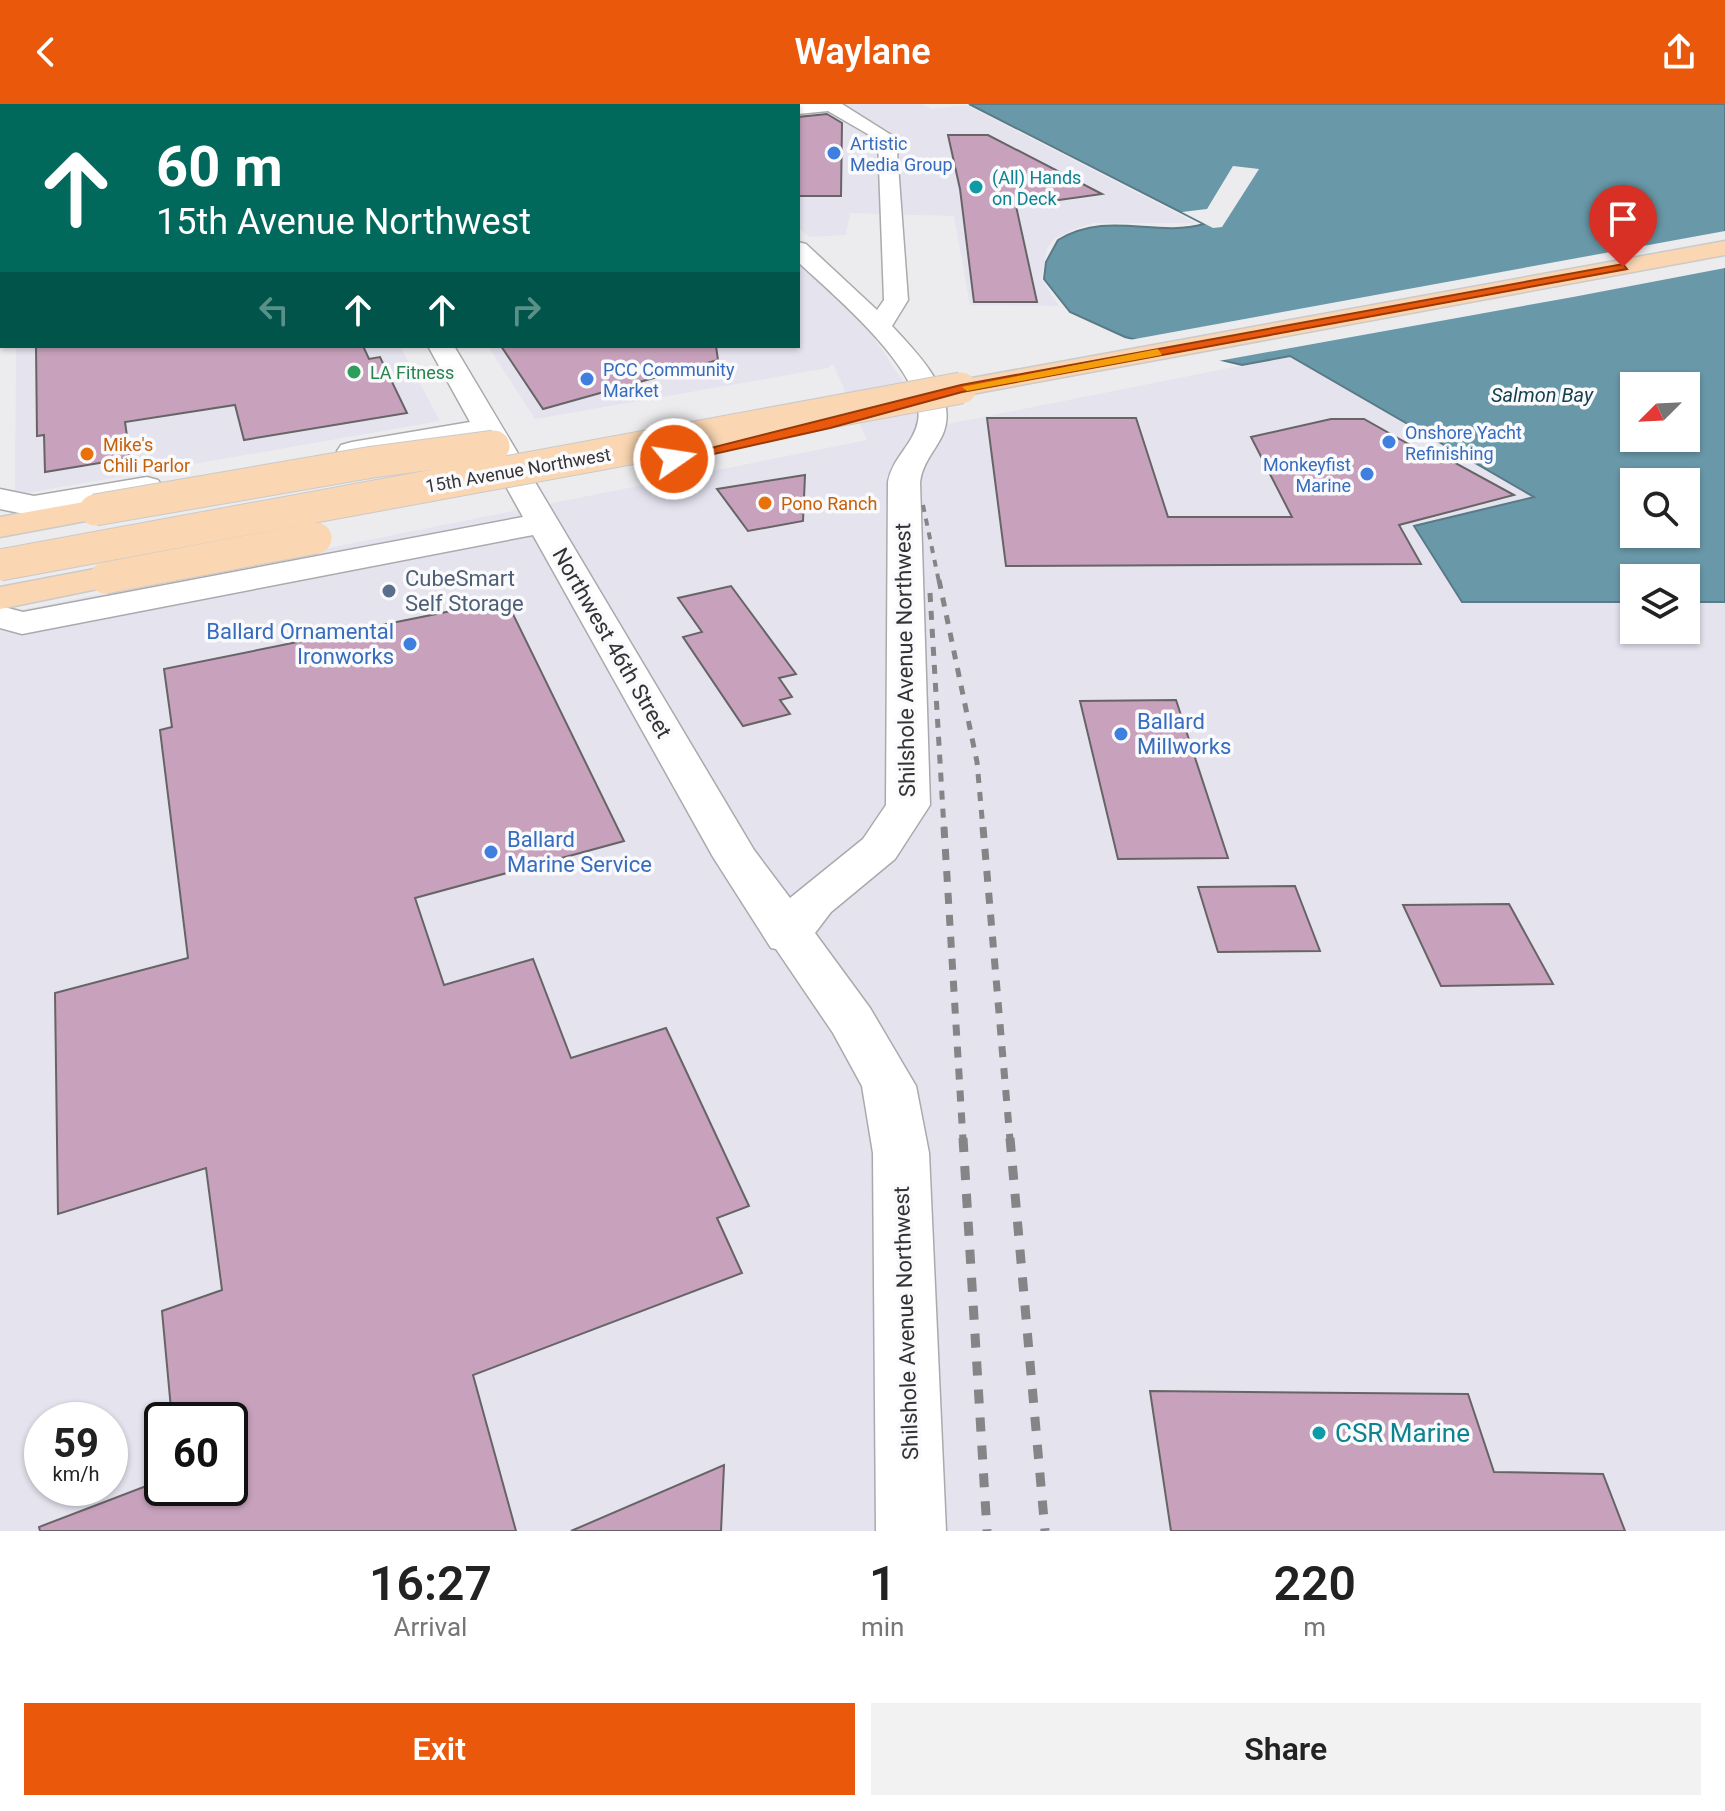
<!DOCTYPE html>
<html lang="en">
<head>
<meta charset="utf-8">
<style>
  :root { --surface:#fff; --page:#f2f2f2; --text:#222; --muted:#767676; --accent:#ea580c }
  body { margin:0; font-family:Roboto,sans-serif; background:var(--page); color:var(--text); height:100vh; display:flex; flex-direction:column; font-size:30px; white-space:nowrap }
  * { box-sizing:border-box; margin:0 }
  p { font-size:26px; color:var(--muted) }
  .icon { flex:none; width:44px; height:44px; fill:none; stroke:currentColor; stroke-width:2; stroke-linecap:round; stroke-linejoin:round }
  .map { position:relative; height:1427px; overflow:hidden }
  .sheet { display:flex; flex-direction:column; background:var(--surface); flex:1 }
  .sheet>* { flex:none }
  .banner { position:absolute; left:0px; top:0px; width:800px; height:244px; box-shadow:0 2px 6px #0004; background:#00695c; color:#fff; overflow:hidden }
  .needle { width:52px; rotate:246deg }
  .buttons { position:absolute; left:1620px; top:268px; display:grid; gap:16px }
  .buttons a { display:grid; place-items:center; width:80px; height:80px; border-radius:0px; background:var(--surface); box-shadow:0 2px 6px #0004; font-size:40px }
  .speed { position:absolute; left:24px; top:1298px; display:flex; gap:16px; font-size:40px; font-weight:700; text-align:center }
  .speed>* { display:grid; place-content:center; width:104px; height:104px; border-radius:50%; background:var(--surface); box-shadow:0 2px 6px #0004; line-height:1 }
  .speed small { font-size:20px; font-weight:400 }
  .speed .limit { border:4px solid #111; border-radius:12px; background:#fff; color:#111 }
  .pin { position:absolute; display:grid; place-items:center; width:68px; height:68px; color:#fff; margin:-82px -34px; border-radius:50% 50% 50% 0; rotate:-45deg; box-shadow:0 0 8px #0007 }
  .pin .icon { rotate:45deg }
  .me { position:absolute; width:88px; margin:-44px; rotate:77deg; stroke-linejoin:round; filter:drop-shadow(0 0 6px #0008) }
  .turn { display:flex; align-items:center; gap:28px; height:168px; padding:0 24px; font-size:36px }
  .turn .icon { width:104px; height:104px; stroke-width:2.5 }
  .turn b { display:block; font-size:56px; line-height:68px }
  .lanes { display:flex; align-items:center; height:76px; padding:0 24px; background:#0003; justify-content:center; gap:40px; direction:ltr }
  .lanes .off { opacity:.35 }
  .eta { display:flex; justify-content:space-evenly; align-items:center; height:136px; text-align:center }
  .eta b { font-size:48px; font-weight:600; line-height:56px }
  .cta { display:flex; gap:16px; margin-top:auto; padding:16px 24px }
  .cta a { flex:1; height:92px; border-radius:0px; background:var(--accent); color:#fff; font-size:32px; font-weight:600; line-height:92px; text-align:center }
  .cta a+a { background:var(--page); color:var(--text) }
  header { display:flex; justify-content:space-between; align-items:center; height:104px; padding:0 24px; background:var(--accent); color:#fff; font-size:36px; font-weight:600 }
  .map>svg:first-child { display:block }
  .built { fill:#e4e3ee; fill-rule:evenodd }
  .water { fill:#6999a9; stroke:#597a86; stroke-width:2; fill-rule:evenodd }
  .pier { fill:#ececef }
  .building { fill:#c8a2bd; stroke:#676466; stroke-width:2 }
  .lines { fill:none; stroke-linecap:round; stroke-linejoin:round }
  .minor-casing { stroke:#aaaaad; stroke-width:3 }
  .major-casing { stroke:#cacaca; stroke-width:3 }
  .minor { fill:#fff; fill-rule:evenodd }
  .major { fill:#fad6b2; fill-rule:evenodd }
  .rail-far3 { stroke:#858587; stroke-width:4; stroke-dasharray:7 7; stroke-linecap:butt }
  .rail-far2 { stroke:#858587; stroke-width:5; stroke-dasharray:9 9; stroke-linecap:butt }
  .rail-far1 { stroke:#858587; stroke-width:7; stroke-dasharray:11 11; stroke-linecap:butt }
  .rail { stroke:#858587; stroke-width:9; stroke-dasharray:14 14; stroke-linecap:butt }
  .major-bridge-casing { stroke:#cacaca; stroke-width:33; stroke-linecap:butt }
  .major-bridge { stroke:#fad6b2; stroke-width:31 }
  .route { fill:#ea580c; stroke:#983908; stroke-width:2 }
  .slow { fill:#f59e0b }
  .shop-dot { fill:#3f7fe0; stroke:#fafafd; stroke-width:3 }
  .culture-dot { fill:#0f9aa8; stroke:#fafafd; stroke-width:3 }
  .leisure-dot { fill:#2e9e5b; stroke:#fafafd; stroke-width:3 }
  .food-dot { fill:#e8710a; stroke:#fafafd; stroke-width:3 }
  .service-dot { fill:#5c6f8a; stroke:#fafafd; stroke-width:3 }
  .labels { text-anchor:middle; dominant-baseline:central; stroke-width:7; stroke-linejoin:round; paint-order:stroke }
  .far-shop-label { font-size:18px; fill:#366cbe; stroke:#fafafd; text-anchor:start }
  .far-culture-label { font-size:18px; fill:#0d838f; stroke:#fafafd; text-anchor:start }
  .far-leisure-label { font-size:18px; fill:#27864d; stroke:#fafafd; text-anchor:start }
  .far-food-label { font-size:18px; fill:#c56008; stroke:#fafafd; text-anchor:start }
  .far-street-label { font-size:18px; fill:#333234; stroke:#fafafd }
  .far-water-label { font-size:20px; font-style:italic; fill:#133f4c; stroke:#fafafd }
  .service-label { font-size:22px; fill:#4e5e75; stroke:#fafafd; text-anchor:start }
  .shop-label { font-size:22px; fill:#366cbe; stroke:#fafafd; text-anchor:start }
  .street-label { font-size:22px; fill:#333234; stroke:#fafafd }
  .near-culture-label { font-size:26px; fill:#0d838f; stroke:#fafafd; text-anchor:start }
</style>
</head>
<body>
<header><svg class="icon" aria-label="back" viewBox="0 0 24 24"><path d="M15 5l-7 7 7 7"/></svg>Waylane<svg class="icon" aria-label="share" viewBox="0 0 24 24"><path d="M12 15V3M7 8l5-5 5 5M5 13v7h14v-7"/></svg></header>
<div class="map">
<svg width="1725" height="1427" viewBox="0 0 1725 1427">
  <rect width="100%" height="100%" fill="#ececef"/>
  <g class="built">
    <path d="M22 0H921L932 5 966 1 1196 119H1094L1077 124 1054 135 1047 144 1041 175 1059 202 970 201 954 112 850 109 846 131 810 133 798 124V2Z"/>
    <path d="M798 151 875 235 933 323 1290 252 1535 394 1462 498H1634V526H1686V498H1725V1427H0V510L867 336 833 260 828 264 535 315 488 242H798ZM42 1316H110V1384H42ZM162 1316H230V1384H162Z"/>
    <path d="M16 242H400L440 317 15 391Z"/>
  </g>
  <path class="water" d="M969 0H1725V498H1686V474H1634V498H1462L1414 422 1534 393 1290 252 1242 261 1125 233 1070 208 1044 175 1046 158 1058 136C1109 106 1154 134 1204 120ZM1634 282H1686V334H1634ZM1634 378H1686V430H1634Z"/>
  <g class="pier">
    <path d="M1233 62 1259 65 1222 123 1213 124 1182 108 1207 105Z"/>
    <path d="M1725 127V164L1573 193 1213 258 1124 237Z"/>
  </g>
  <g class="building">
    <path d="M827 10 842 19 841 92H798V13Z"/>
    <path d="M948 31H988L1102 90 1016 102 1037 198H974L960 85Z"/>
    <path d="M36 242H363L369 255 380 253 407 309 244 336 235 301 125 318 130 354 45 368 44 331 37 332Z"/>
    <path d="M501 242H716L718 256 543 305Z"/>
    <path d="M987 314H1136L1168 413H1292L1251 333 1331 315H1364L1442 359 1450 356 1514 391 1399 421 1421 460 1006 462Z"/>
    <path d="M805 371 803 417 748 427 717 385Z"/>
    <path d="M731 482 796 570 779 574 792 593 780 596 790 610 743 622 683 533 702 528 678 494Z"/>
    <path d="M506 496 624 737 415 794 444 881 533 855 571 954 666 924 749 1102 717 1114 742 1169 473 1271 516 1427H40L39 1423 162 1376V1384H230V1316H172L162 1207 222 1186 206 1064 58 1110 55 889 188 854 160 626 172 623 164 565Z"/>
    <path d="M1176 596 1228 754 1118 755 1080 597Z"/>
    <path d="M1295 782 1320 847 1218 848 1198 783Z"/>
    <path d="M1509 800 1553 880 1441 882 1403 801Z"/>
    <path d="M1150 1287 1468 1290 1494 1368 1603 1370 1625 1427H1171Z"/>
    <path d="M724 1361 721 1427H571Z"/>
  </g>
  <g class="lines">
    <defs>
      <g id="minor">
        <path d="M293 0H311L312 2H294Z"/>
        <path d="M610 0H629L631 2H612Z"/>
        <path d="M797 0H842L896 34 908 196 892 222C917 249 961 292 942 332 934 348 922 360 920 378L930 701 895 755 831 808 815 829 870 904 916 982 929 1049 946 1427H876L873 1049 862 982 833 929 776 845 771 844 713 753 533 431 22 530 0 524V502L23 508 523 413 479 334 352 356 341 353 337 347 341 341 352 338 470 318 428 242H454L754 746 790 794 863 735 886 701 888 378C892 354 914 340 918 317 927 268 831 189 798 158V138L806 140 877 206 884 196 878 36 828 7 798 10V2H791Z"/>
        <rect x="0" y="87" width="2" height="12"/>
        <path d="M147 373 158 376 163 383 158 390 34 412 0 405V385L34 392Z"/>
      </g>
      <g id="major">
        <path d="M1725 137V151L961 292 951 290 947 284 951 278 961 276Z"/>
        <path d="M95 396 107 399 111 406 107 413 0 433V413Z"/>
        <path d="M105 463 117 467 123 474 117 481 0 505V483Z"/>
      </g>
    </defs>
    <use href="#minor" class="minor-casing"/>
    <use href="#major" class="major-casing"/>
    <use href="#minor" class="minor"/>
    <use href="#major" class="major"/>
    <path class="rail-far3" d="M923 401 939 478"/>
    <g class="rail-far2">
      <path d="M939 476 977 658 983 725"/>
      <path d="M930 489 944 725"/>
    </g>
    <g class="rail-far1">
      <path d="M944 723 963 1036"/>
      <path d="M983 723 1010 1036"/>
    </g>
    <g class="rail">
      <path d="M963 1034 987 1427"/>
      <path d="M1010 1034 1045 1427"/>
    </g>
    <defs>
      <g id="major-bridge">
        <path d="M95 406 373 358 494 342"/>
        <path d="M0 461 961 284"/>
        <path d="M105 474 316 434"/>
      </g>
    </defs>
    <use href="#major-bridge" class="major-bridge-casing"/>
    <use href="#major-bridge" class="major-bridge"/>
  </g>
  <path class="route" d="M1623 160 1627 165 962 288 830 324 674 359 667 355 961 281Z"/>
  <path class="slow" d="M1158 245 1162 251 967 287 962 283Z"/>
  <g class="shop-dot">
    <circle cx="834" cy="49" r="8"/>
    <circle cx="587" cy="275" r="8"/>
    <circle cx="1389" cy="338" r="8"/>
    <circle cx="1367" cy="370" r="8"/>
    <circle cx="410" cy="540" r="8"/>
    <circle cx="1121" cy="630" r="8"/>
    <circle cx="491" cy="748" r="8"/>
  </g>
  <g class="culture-dot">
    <circle cx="976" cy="83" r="8"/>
    <circle cx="1319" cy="1329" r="8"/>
  </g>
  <circle class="leisure-dot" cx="354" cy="268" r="8"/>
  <g class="food-dot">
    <circle cx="87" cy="350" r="8"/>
    <circle cx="765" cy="399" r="8"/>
  </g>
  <circle class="service-dot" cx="389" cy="487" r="8"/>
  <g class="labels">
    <g class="far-shop-label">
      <text x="850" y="39">Artistic<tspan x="850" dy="21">Media Group</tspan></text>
      <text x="603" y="265">PCC Community<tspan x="603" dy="21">Market</tspan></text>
      <text x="1405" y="328">Onshore Yacht<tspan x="1405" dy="21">Refinishing</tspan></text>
      <text x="1351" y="360" text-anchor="end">Monkeyfist<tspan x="1351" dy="21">Marine</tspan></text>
    </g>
    <g class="far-culture-label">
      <text x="992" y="73">(All) Hands<tspan x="992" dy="21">on Deck</tspan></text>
    </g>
    <g class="far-leisure-label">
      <text x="370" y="268">LA Fitness</text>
    </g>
    <g class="far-food-label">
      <text x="103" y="340">Mike's<tspan x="103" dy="21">Chili Parlor</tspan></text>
      <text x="781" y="399">Pono Ranch</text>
    </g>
    <g class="far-street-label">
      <text transform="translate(518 366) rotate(-10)">15th Avenue Northwest</text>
    </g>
    <g class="far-water-label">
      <text x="1542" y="291">Salmon Bay</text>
    </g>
    <g class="service-label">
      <text x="405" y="474">CubeSmart<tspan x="405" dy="25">Self Storage</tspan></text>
    </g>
    <g class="shop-label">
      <text x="394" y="527" text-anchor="end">Ballard Ornamental<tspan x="394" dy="25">Ironworks</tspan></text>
      <text x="1137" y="617">Ballard<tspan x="1137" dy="25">Millworks</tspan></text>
      <text x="507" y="735">Ballard<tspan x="507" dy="25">Marine Service</tspan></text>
    </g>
    <g class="street-label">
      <text transform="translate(612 539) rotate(60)">Northwest 46th Street</text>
      <text transform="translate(905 556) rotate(-91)">Shilshole Avenue Northwest</text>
      <text transform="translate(906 1219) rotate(-92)">Shilshole Avenue Northwest</text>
    </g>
    <g class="near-culture-label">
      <text x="1335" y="1329">CSR Marine</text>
    </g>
  </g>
</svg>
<div class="buttons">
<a><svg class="needle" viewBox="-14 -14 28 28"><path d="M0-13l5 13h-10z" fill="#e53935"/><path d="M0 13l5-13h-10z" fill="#767676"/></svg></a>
<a><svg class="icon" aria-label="search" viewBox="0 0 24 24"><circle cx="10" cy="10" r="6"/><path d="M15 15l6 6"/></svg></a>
<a><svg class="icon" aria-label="layers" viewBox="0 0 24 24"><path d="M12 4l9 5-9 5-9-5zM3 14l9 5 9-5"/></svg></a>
</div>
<div class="speed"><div>59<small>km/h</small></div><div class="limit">60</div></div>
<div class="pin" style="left:1623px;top:163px;background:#d93025"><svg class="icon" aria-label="arrive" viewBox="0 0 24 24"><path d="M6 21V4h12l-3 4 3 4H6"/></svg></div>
<svg class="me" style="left:674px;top:355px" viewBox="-20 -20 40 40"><circle r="17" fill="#ea580c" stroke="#fff" stroke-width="3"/><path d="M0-11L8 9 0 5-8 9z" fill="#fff"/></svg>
<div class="banner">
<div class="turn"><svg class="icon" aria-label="ahead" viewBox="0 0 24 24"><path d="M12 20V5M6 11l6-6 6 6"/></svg><div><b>60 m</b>15th Avenue Northwest</div></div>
<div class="lanes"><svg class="icon off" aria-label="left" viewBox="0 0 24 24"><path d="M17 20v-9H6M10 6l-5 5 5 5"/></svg><svg class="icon" aria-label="ahead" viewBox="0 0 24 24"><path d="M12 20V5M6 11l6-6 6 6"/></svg><svg class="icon" aria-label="ahead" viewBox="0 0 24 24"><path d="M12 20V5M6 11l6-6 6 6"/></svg><svg class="icon off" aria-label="right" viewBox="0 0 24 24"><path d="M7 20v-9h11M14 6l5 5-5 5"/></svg></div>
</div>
</div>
<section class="sheet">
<div class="eta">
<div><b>16:27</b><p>Arrival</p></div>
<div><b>1</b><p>min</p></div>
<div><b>220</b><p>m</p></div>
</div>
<div class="cta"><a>Exit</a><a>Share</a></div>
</section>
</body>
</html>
